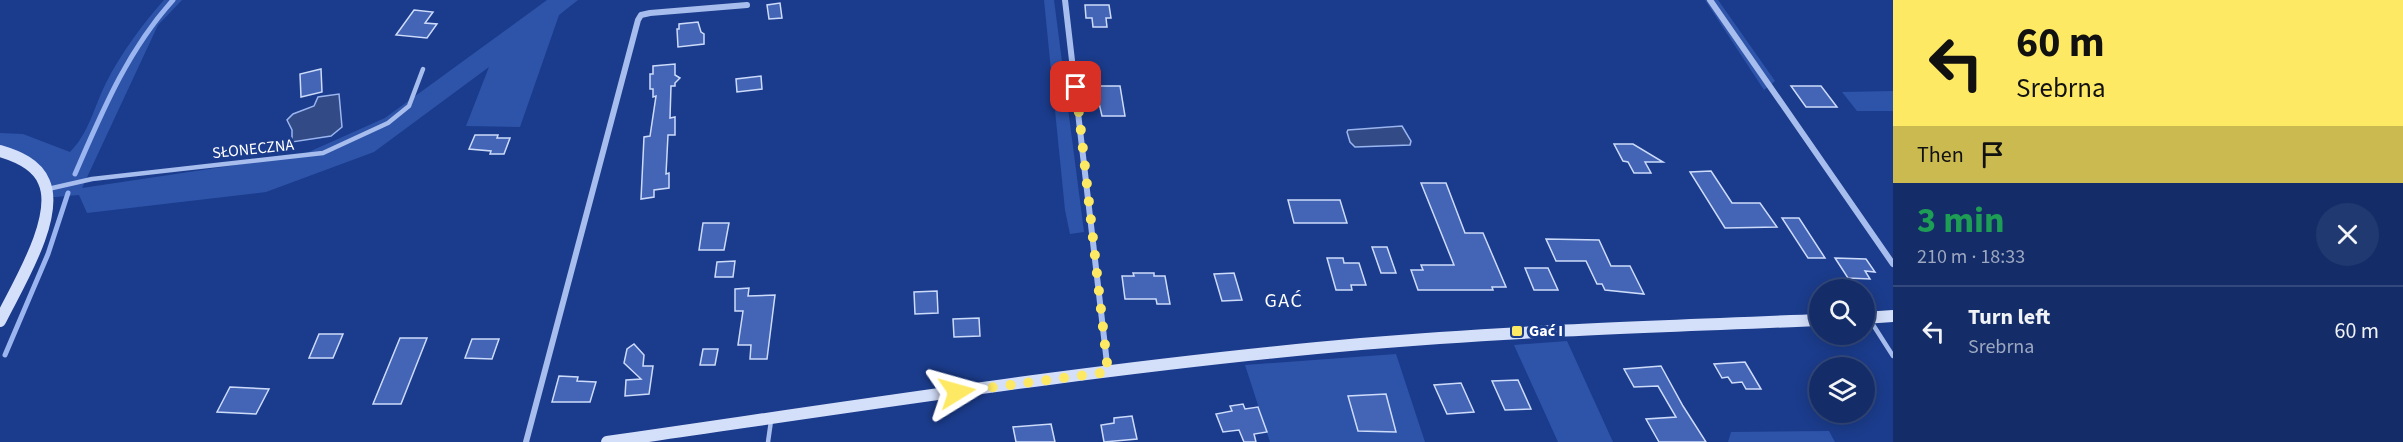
<!DOCTYPE html>
<html lang="en">
<head>
<meta charset="utf-8">
<style>
  :root { --surface:#142d69; --page:#213971; --text:#f1f3f6; --muted:#9da8c0; --line:#33497d }
  body { margin:0; font-family:"Source Sans 3",sans-serif; background:var(--page); color:var(--text); height:100vh; display:flex; flex-direction:column; font-size:22px; white-space:nowrap }
  * { box-sizing:border-box; margin:0 }
  p { font-size:20px; color:var(--muted) }
  .icon { flex:none; width:33px; height:33px; fill:none; stroke:currentColor; stroke-width:2; stroke-linecap:round; stroke-linejoin:round }
  .map { position:relative; flex:1; overflow:hidden }
  .drawer { display:flex; flex-direction:column; background:var(--surface); width:510px }
  .drawer>* { flex:none }
  .hud { background:#fee964; color:#111; overflow:hidden }
  .buttons { position:absolute; left:1809px; top:279px; display:grid; gap:12px }
  .buttons a { display:grid; place-items:center; width:66px; height:66px; border-radius:50%; background:var(--surface); box-shadow:0 3px 15px #0003,0 0 0 2px var(--line); font-size:30px }
  .pin { position:absolute; display:grid; place-items:center; width:51px; height:51px; color:#fff; margin:-26px; border-radius:12px; box-shadow:0 3px 9px #0006 }
  .me { position:absolute; width:66px; margin:-33px; rotate:82deg; stroke-linejoin:round; filter:drop-shadow(0 0 4px #0008) }
  .turn { display:flex; align-items:center; gap:21px; height:126px; padding:0 24px; font-size:27px }
  .turn .icon { width:78px; height:78px; stroke-width:2.5 }
  .turn b { display:block; font-size:42px; line-height:51px }
  .then { display:flex; align-items:center; height:57px; padding:0 24px; background:#0003; gap:12px; font-size:22px }
  .round { display:grid; place-items:center; flex:none; width:63px; height:63px; border-radius:32px; background:var(--page) }
  .head { display:flex; align-items:center; justify-content:space-between; height:102px; padding:0 24px }
  h1 { font-size:36px; font-weight:700; line-height:45px; color:#1e9e55 }
  ul { padding:0; list-style:none }
  li { display:flex; align-items:center; gap:18px; height:90px; padding:0 24px; border-top:2px solid var(--line) }
  li div { flex:1 }
  li b { display:block; font-size:22px }
  li em { font-style:normal }
  main { display:flex; flex:1; min-height:0 }
  .map>svg:first-child { display:block }
  .green { fill:#2e54aa }
  .water { fill:#324a86; stroke:#9ab5ef; stroke-width:1.5 }
  .lines { fill:none; stroke-linecap:round; stroke-linejoin:round }
  .stream { stroke:#9ab5ef; stroke-width:5 }
  .building { fill:#4465b5; stroke:#cddbfa; stroke-width:1.5 }
  .lane { stroke:#a7bded; stroke-width:4.5 }
  .street { stroke:#a7bded; stroke-width:6 }
  .secondary { stroke:#d4dffa; stroke-width:12 }
  .route { stroke:#fee964; stroke-width:10; stroke-dasharray:0 18 }
  .poi-dot { fill:#fee964; stroke:#1b3c8c; stroke-width:2 }
  .labels { text-anchor:middle; dominant-baseline:central; stroke-width:6; stroke-linejoin:round; paint-order:stroke }
  .street-label { font-size:16px; fill:#fff; stroke:#1b3c8c }
  .poi-label { font-size:16px; font-weight:bold; fill:#fff; stroke:#1b3c8c; text-anchor:start }
  .quarter-label { font-size:20px; letter-spacing:1.5px; fill:#fff; stroke:#1b3c8c }
</style>
</head>
<body>
<main>
<div class="map">
<svg width="1893" height="442" viewBox="0 0 1893 442">
  <rect width="100%" height="100%" fill="#1b3c8c"/>
  <g class="green">
    <path d="M164 0H182L158 25 82 188 302 155 385 118 547 0H578L559 15 520 127 466 126 489 67 374 152 266 192 87 213 79 195 43 198 37 169 0 155V133L23 134 70 152C89 133 94 107 106 83 121 53 142 25 164 0Z"/>
    <path d="M1044 0H1054L1084 232 1070 234 1065 210Z"/>
    <path d="M1705 0H1718L1775 81 1764 90Z"/>
    <path d="M1893 91V111H1857L1842 92Z"/>
    <path d="M1567 341 1613 442H1558L1514 345Z"/>
    <path d="M1396 354 1425 442H1270L1245 365Z"/>
    <path d="M1829 431 1835 442H1728L1731 432Z"/>
  </g>
  <g class="water">
    <path d="M339 94 342 127 331 136 292 142V130L287 120 293 114 314 106 318 97Z"/>
    <path d="M1402 126 1411 141 1410 145 1355 147 1350 142 1347 132 1348 130Z"/>
  </g>
  <g class="lines">
    <g class="stream">
      <path d="M75 174C102 112 127 51 173 0"/>
      <path d="M5 355 48 254 68 193"/>
    </g>
  </g>
  <g class="building">
    <path d="M780 3 782 18 769 19 767 5Z"/>
    <path d="M1085 5H1109L1111 18H1106L1107 27H1093L1092 18H1086Z"/>
    <path d="M414 10 433 12 425 23 437 24 427 38 396 35Z"/>
    <path d="M698 22 701 32 704 34V44L678 47 677 29H679V24Z"/>
    <path d="M675 64V75L680 78 675 83V86H671L670 118 675 117V135H668L666 174 669 173V188L654 190V197L641 199 644 137 650 136 656 96 653 97V89H650V74H653V66Z"/>
    <path d="M321 69 322 92 301 97 300 74Z"/>
    <path d="M761 76 762 89 737 92 736 79Z"/>
    <path d="M1095 86H1120L1125 116H1102Z"/>
    <path d="M1791 86H1821L1837 107H1806Z"/>
    <path d="M475 135H498L497 138H510L504 154H490L491 151 469 149Z"/>
    <path d="M1614 144H1633L1663 162H1645L1651 173H1634L1628 162 1623 161Z"/>
    <path d="M1711 171 1732 203H1760L1777 227 1725 228 1690 172Z"/>
    <path d="M1421 183H1446L1465 233H1483L1506 287H1492L1493 290H1418L1411 270H1423L1421 265H1454Z"/>
    <path d="M1288 200H1340L1347 223H1294Z"/>
    <path d="M1782 218H1799L1825 258H1808Z"/>
    <path d="M703 223H729L724 250H699Z"/>
    <path d="M1546 239 1599 240 1611 266H1630L1644 294 1605 290 1602 284H1597L1586 261H1556Z"/>
    <path d="M1372 247H1387L1396 273H1381Z"/>
    <path d="M1327 258H1343L1344 263H1359L1366 285H1351L1352 290H1336Z"/>
    <path d="M1835 258 1866 259 1875 272 1865 271 1870 279 1848 278Z"/>
    <path d="M735 261 733 277H715L717 262Z"/>
    <path d="M1525 268H1548L1558 290H1534Z"/>
    <path d="M1133 273H1154V276H1165L1170 304H1157L1156 299H1125L1122 276H1134Z"/>
    <path d="M1234 273 1242 300 1222 301 1214 274Z"/>
    <path d="M749 288 748 296 775 295 767 359H750L751 345H738L743 311H735V289Z"/>
    <path d="M937 291 938 313 915 314 914 292Z"/>
    <path d="M979 318 980 336 954 337 953 319Z"/>
    <path d="M319 334H343L333 358H309Z"/>
    <path d="M400 338H427L401 404H373Z"/>
    <path d="M472 339H499L492 359 465 358Z"/>
    <path d="M634 344 644 355 643 366H653L649 394 625 396 626 380 641 379 624 363 627 349Z"/>
    <path d="M703 349H718L715 365H700Z"/>
    <path d="M1745 362 1761 389H1746L1742 382 1732 383 1728 377 1722 378 1714 364Z"/>
    <path d="M1661 366 1683 406 1706 442H1659L1646 419 1676 417 1658 386 1634 387 1624 369Z"/>
    <path d="M559 376 578 377 577 381 596 382 590 402H552Z"/>
    <path d="M1518 380 1531 409 1505 410 1492 381Z"/>
    <path d="M1461 383 1474 412 1447 414 1434 385Z"/>
    <path d="M230 387 269 389 256 414 217 412Z"/>
    <path d="M1386 394 1396 432 1358 431 1348 396Z"/>
    <path d="M1243 404 1245 409 1258 407 1267 432 1254 434 1256 442H1244L1239 430 1223 432 1216 414 1232 411 1230 406Z"/>
    <path d="M1132 416 1137 439 1104 442 1101 425 1114 423V418Z"/>
    <path d="M1051 424 1055 442H1016L1013 427Z"/>
  </g>
  <g class="lines">
    <g class="lane">
      <path d="M48 189 92 179 323 153 388 123 409 106 423 69"/>
      <path d="M1870 320 1893 356"/>
      <path d="M768 442 771 421"/>
    </g>
    <g class="street">
      <path d="M1065 0 1108 372"/>
      <path d="M1710 0 1893 264"/>
      <path d="M526 442 638 20 641 15 650 13 747 5"/>
    </g>
    <g class="secondary">
      <path d="M0 151C17 156 37 164 44 182 60 218 16 288 0 321"/>
      <path d="M1864 318 1893 316"/>
      <path d="M607 442C858 406 1108 366 1361 344 1514 331 1667 326 1820 320"/>
    </g>
  </g>
  <g class="lines">
    <path class="route" d="M957 392 1108 372 1076 87"/>
  </g>
  <rect class="poi-dot" x="1511" y="325" width="12" height="12" rx="3"/>
  <g class="labels">
    <g class="street-label">
      <text transform="translate(253 149) rotate(-6)">SŁONECZNA</text>
    </g>
    <g class="poi-label">
      <text x="1529" y="331">Gać I</text>
    </g>
    <g class="quarter-label">
      <text x="1284" y="301">GAĆ</text>
    </g>
  </g>
</svg>
<div class="buttons">
<a><svg class="icon" aria-label="search" viewBox="0 0 24 24"><circle cx="10" cy="10" r="6"/><path d="M15 15l6 6"/></svg></a>
<a><svg class="icon" aria-label="layers" viewBox="0 0 24 24"><path d="M12 4l9 5-9 5-9-5zM3 14l9 5 9-5"/></svg></a>
</div>
<div class="pin" style="left:1076px;top:87px;background:#d93025"><svg class="icon" aria-label="arrive" viewBox="0 0 24 24"><path d="M6 21V4h12l-3 4 3 4H6"/></svg></div>
<svg class="me" style="left:957px;top:392px" viewBox="-20 -20 40 40"><path d="M0-17L14 15 0 8-14 15z" fill="#fee964" stroke="#fff" stroke-width="4"/></svg>
</div>
<section class="drawer">
<div class="hud">
<div class="turn"><svg class="icon" aria-label="left" viewBox="0 0 24 24"><path d="M17 20v-9H6M10 6l-5 5 5 5"/></svg><div><b>60 m</b>Srebrna</div></div>
<div class="then">Then<svg class="icon" aria-label="arrive" viewBox="0 0 24 24"><path d="M6 21V4h12l-3 4 3 4H6"/></svg></div>
</div>
<div class="head"><div><h1>3 min</h1><p>210 m · 18:33</p></div><a class="round"><svg class="icon" aria-label="close" viewBox="0 0 24 24"><path d="M6 6l12 12M18 6L6 18"/></svg></a></div>
<ul>
<li><svg class="icon" aria-label="left" viewBox="0 0 24 24"><path d="M17 20v-9H6M10 6l-5 5 5 5"/></svg><div><b>Turn left</b><p>Srebrna</p></div><em>60 m</em></li>
</ul>
</section>
</main>
</body>
</html>
